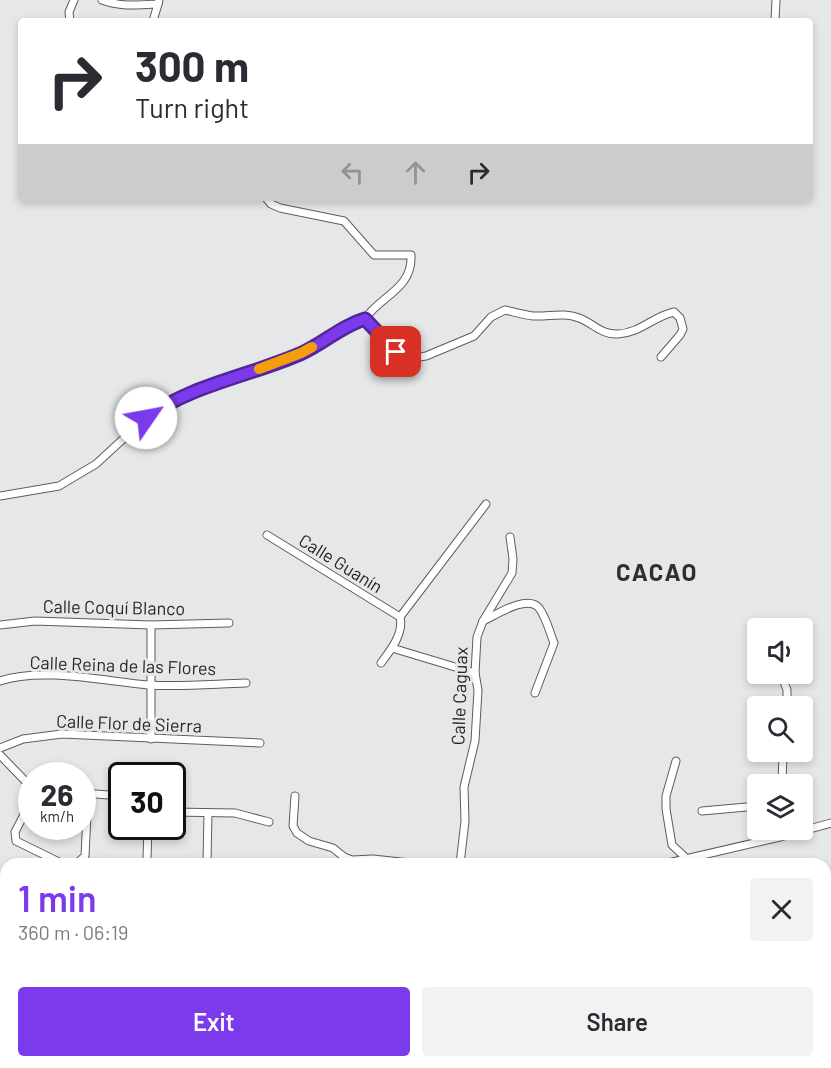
<!DOCTYPE html>
<html lang="en">
<head>
<meta charset="utf-8">
<style>
  :root { --surface:#fff; --page:#f2f2f3; --text:#2b2b33; --muted:#7c7c81; --accent:#7c3aed }
  body { margin:0; font-family:Barlow,sans-serif; background:var(--page); color:var(--text); height:100vh; display:flex; flex-direction:column; font-size:22px; white-space:nowrap }
  * { box-sizing:border-box; margin:0 }
  p { font-size:20px; color:var(--muted) }
  .icon { flex:none; width:33px; height:33px; fill:none; stroke:currentColor; stroke-width:2; stroke-linecap:round; stroke-linejoin:round }
  .map { position:relative; flex:1; overflow:hidden }
  .side { position:absolute; left:0px; top:858px; width:831px; height:210px; display:flex; flex-direction:column; background:var(--surface); border-radius:18px 18px 0 0; box-shadow:0 3px 9px #0003 }
  .side>* { flex:none }
  .hud { position:absolute; left:18px; top:18px; width:795px; height:183px; border-radius:6px; box-shadow:0 3px 9px #0003; background:#fff; color:var(--text); overflow:hidden }
  .tools { position:absolute; left:747px; top:618px; display:grid; gap:12px }
  .tools a { display:grid; place-items:center; width:66px; height:66px; border-radius:6px; background:var(--surface); box-shadow:0 3px 9px #0003; font-size:30px }
  .speed { position:absolute; left:18px; top:762px; display:flex; gap:12px; font-size:30px; font-weight:700; text-align:center }
  .speed>* { display:grid; place-content:center; width:78px; height:78px; border-radius:50%; background:var(--surface); box-shadow:0 3px 9px #0003; line-height:1 }
  .speed small { font-size:15px; font-weight:400 }
  .speed .limit { border:3px solid #111; border-radius:9px; background:#fff; color:#111 }
  .pin { position:absolute; display:grid; place-items:center; width:51px; height:51px; color:#fff; margin:-26px; border-radius:12px; box-shadow:0 3px 9px #0006 }
  .me { position:absolute; width:66px; margin:-33px; rotate:57deg; stroke-linejoin:round; filter:drop-shadow(0 0 4px #0008) }
  .turn { display:flex; align-items:center; gap:21px; height:126px; padding:0 18px; font-size:27px }
  .turn .icon { width:78px; height:78px; stroke-width:2.5 }
  .turn b { display:block; font-size:42px; line-height:51px }
  .lanes { display:flex; align-items:center; height:57px; padding:0 18px; background:#0003; justify-content:center; gap:30px; direction:ltr }
  .lanes .off { opacity:.35 }
  .round { display:grid; place-items:center; flex:none; width:63px; height:63px; border-radius:6px; background:var(--page) }
  .head { display:flex; align-items:center; justify-content:space-between; height:102px; padding:0 18px }
  h1 { font-size:36px; font-weight:600; line-height:45px; color:var(--accent) }
  .button { display:flex; gap:12px; margin-top:auto; padding:12px 18px }
  .button a { flex:1; height:69px; border-radius:6px; background:var(--accent); color:#fff; font-size:24px; font-weight:600; line-height:69px; text-align:center }
  .button a+a { background:var(--page); color:var(--text) }
  .map>svg:first-child { display:block }
  .green { fill:#b3cfad }
  .lines { fill:none; stroke-linecap:round; stroke-linejoin:round }
  .minor-casing { stroke:#5c5d5e; stroke-width:9 }
  .minor { stroke:#fff; stroke-width:7 }
  .route-casing { stroke:#51269a; stroke-width:15 }
  .route { stroke:#7c3aed; stroke-width:10 }
  .slow { stroke:#f59e0b; stroke-width:10 }
  .labels { text-anchor:middle; dominant-baseline:central; stroke-width:6; stroke-linejoin:round; paint-order:stroke }
  .street-label { font-size:18px; fill:#262727; stroke:#e5e7e8 }
  .district-label { font-size:24px; font-weight:bold; letter-spacing:1.5px; fill:#2e2f30; stroke:#e5e7e8 }
</style>
</head>
<body>
<div class="map">
<svg width="831" height="1068" viewBox="0 0 831 1068">
  <rect width="100%" height="100%" fill="#e5e7e8"/>
  <path class="green" d="M825 986H831V1068H366L369 1062H825Z"/>
  <g class="lines">
    <defs>
      <g id="minor">
        <path d="M102 0C120 7 139 5 158 4L159 0"/>
        <path d="M70 21 69 12 74 0"/>
        <path d="M153 21 158 4"/>
        <path d="M775 21 776 0"/>
        <path d="M365 319 396 353 413 358 426 356 474 336 491 317 505 310C514 312 524 315 533 316 549 317 563 312 579 318 593 323 601 335 618 334 640 333 654 316 674 312L680 318 683 329 680 335 661 357"/>
        <path d="M0 496 59 486 96 464 146 418 167 403 301 353 351 323 365 319C380 296 413 289 411 255H374L344 221 280 208 271 204 266 198"/>
        <path d="M267 535 400 617"/>
        <path d="M483 621C496 615 527 594 539 608 546 617 550 633 554 643L535 693"/>
        <path d="M0 625 35 621 151 625 229 623"/>
        <path d="M151 625V739"/>
        <path d="M755 625 758 629"/>
        <path d="M392 648 475 673"/>
        <path d="M381 663C391 650 404 633 400 617L486 504"/>
        <path d="M781 674 787 690V706"/>
        <path d="M0 681C41 667 104 681 148 685 181 687 213 684 246 683"/>
        <path d="M0 748 23 739 62 734 260 743"/>
        <path d="M0 755 32 788"/>
        <path d="M676 761 666 796V809L672 845 686 858"/>
        <path d="M782 784 783 752"/>
        <path d="M82 793 122 796"/>
        <path d="M295 796 293 826 297 833 309 841 333 848 344 857 352 860 373 859 419 864"/>
        <path d="M32 799 15 832 16 841 63 864"/>
        <path d="M702 811 758 806"/>
        <path d="M172 812 235 813 269 822"/>
        <path d="M147 858 148 826"/>
        <path d="M207 861 208 813"/>
        <path d="M76 864 85 856 88 793"/>
        <path d="M460 864 465 821 464 787 475 741 478 690 475 673 477 637 483 621 512 573 513 559 510 537"/>
        <path d="M664 864 780 837 831 823"/>
        <path d="M0 990 6 991"/>
        <path d="M202 1062 208 1068"/>
        <path d="M60 1064 65 1068"/>
        <path d="M84 1068 86 1062"/>
        <path d="M112 1068V1062"/>
        <path d="M273 1068 281 1062"/>
      </g>
    </defs>
    <use href="#minor" class="minor-casing"/>
    <use href="#minor" class="minor"/>
  </g>
  <g class="lines">
    <defs>
      <path id="route" d="M146 418C191 385 249 376 300 354 323 344 341 326 365 319L396 352"/>
    </defs>
    <use href="#route" class="route-casing"/>
    <use href="#route" class="route"/>
    <path class="slow" d="M259 369 301 353 312 347"/>
  </g>
  <g class="labels">
    <g class="street-label">
      <text transform="translate(341 563) rotate(32)">Calle Guanín</text>
      <text transform="translate(114 607) rotate(1)">Calle Coquí Blanco</text>
      <text transform="translate(123 665) rotate(2)">Calle Reina de las Flores</text>
      <text transform="translate(459 696) rotate(-88)">Calle Caguax</text>
      <text transform="translate(129 723) rotate(2)">Calle Flor de Sierra</text>
    </g>
    <g class="district-label">
      <text x="657" y="571">CACAO</text>
    </g>
  </g>
</svg>
<div class="tools">
<a><svg class="icon" aria-label="sound" viewBox="0 0 24 24"><path d="M4 9h4l5-4v14l-5-4H4zM17 9q2 3 0 6"/></svg></a>
<a><svg class="icon" aria-label="search" viewBox="0 0 24 24"><circle cx="10" cy="10" r="6"/><path d="M15 15l6 6"/></svg></a>
<a><svg class="icon" aria-label="layers" viewBox="0 0 24 24"><path d="M12 4l9 5-9 5-9-5zM3 14l9 5 9-5"/></svg></a>
</div>
<div class="speed"><div>26<small>km/h</small></div><div class="limit">30</div></div>
<div class="pin" style="left:396px;top:352px;background:#d93025"><svg class="icon" aria-label="arrive" viewBox="0 0 24 24"><path d="M6 21V4h12l-3 4 3 4H6"/></svg></div>
<svg class="me" style="left:146px;top:418px" viewBox="-20 -20 40 40"><circle r="19" fill="#fff"/><path d="M0-13L10 11 0 6-10 11z" fill="#7c3aed"/></svg>
<div class="hud">
<div class="turn"><svg class="icon" aria-label="right" viewBox="0 0 24 24"><path d="M7 20v-9h11M14 6l5 5-5 5"/></svg><div><b>300 m</b>Turn right</div></div>
<div class="lanes"><svg class="icon off" aria-label="left" viewBox="0 0 24 24"><path d="M17 20v-9H6M10 6l-5 5 5 5"/></svg><svg class="icon off" aria-label="ahead" viewBox="0 0 24 24"><path d="M12 20V5M6 11l6-6 6 6"/></svg><svg class="icon" aria-label="right" viewBox="0 0 24 24"><path d="M7 20v-9h11M14 6l5 5-5 5"/></svg></div>
</div>
<section class="side">
<div class="head"><div><h1>1 min</h1><p>360 m · 06:19</p></div><a class="round"><svg class="icon" aria-label="close" viewBox="0 0 24 24"><path d="M6 6l12 12M18 6L6 18"/></svg></a></div>
<div class="button"><a>Exit</a><a>Share</a></div>
</section>
</div>
</body>
</html>
